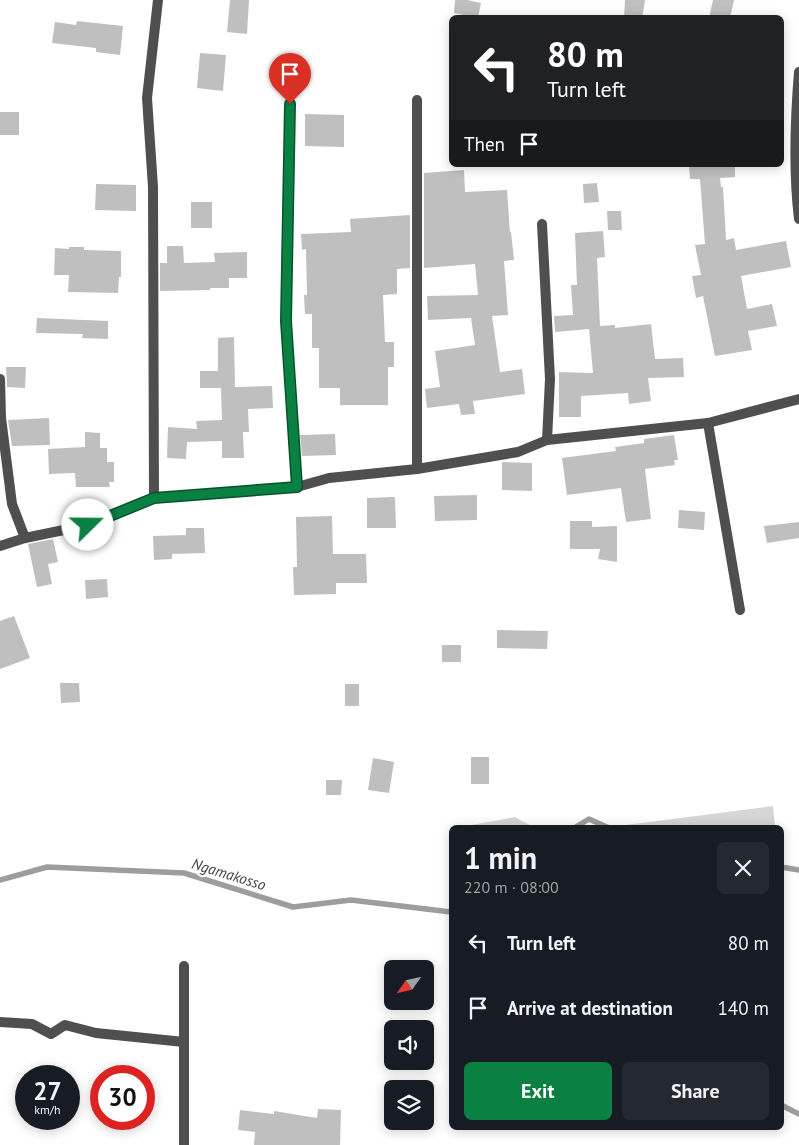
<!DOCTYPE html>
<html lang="en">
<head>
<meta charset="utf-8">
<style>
  :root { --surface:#171b24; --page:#242831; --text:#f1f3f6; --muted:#9ea1a6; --accent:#0b8043 }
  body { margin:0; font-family:"PT Sans",sans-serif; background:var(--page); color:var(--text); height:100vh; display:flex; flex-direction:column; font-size:19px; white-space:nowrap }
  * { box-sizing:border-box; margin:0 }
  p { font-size:16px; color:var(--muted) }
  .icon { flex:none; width:28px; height:28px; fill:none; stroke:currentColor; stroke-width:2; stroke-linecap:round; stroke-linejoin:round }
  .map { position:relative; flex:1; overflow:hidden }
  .panel { position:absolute; left:449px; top:825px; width:335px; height:305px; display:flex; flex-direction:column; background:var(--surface); border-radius:8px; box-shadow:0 2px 12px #0003 }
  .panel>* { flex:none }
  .hud { position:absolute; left:449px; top:15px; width:335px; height:152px; border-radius:8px; box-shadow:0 2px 12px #0003; background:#202124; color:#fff; overflow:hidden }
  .needle { width:32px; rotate:236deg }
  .fabs { position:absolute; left:384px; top:960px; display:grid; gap:10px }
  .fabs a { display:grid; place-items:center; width:50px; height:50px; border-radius:8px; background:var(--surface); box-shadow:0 2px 12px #0003; font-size:25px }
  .speed { position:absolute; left:15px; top:1065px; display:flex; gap:10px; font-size:25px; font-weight:700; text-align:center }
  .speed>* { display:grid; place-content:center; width:65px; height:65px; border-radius:50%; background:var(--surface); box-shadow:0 2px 12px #0003; line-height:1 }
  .speed small { font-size:12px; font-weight:400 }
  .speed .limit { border:8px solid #d22; background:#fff; color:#111 }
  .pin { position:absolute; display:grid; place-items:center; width:42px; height:42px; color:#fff; margin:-51px -21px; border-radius:50% 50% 50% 0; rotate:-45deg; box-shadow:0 0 5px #0007 }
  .pin .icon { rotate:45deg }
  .me { position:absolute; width:55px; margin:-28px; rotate:68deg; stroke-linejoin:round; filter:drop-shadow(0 0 4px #0008) }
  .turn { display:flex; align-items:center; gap:18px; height:105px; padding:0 15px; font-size:22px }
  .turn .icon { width:65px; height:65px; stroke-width:2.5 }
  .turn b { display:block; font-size:35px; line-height:42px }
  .then { display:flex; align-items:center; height:48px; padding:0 15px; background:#0003; gap:10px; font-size:19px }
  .round { display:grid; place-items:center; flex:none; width:52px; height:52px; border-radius:8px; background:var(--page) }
  .head { display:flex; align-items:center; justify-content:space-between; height:85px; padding:0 15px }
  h1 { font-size:30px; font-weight:800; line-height:38px }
  .primary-button { display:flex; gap:10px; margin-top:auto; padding:10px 15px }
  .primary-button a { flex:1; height:58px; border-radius:8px; background:var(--accent); color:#fff; font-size:20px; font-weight:800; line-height:58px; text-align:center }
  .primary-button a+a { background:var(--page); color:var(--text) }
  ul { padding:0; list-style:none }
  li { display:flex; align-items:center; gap:15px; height:65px; padding:0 15px }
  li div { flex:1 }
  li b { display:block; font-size:19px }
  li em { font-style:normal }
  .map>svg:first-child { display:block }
  .green { fill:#d6d6d6 }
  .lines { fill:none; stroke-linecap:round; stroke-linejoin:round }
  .stream { stroke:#9d9d9d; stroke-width:5.5 }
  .building { fill:#bfbfbf }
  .street { stroke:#4f4f4f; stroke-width:10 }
  .route-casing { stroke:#07532c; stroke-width:12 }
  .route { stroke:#0b8043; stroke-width:9 }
  .labels { text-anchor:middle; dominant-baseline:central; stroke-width:4.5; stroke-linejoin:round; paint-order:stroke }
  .water-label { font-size:15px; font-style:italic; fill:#3e3e3e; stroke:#fff }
</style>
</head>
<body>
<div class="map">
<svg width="799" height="1145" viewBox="0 0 799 1145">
  <rect width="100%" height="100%" fill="#fff"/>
  <g class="green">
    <path d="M773 806 775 827H620L626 825Z"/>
    <path d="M515 817 533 827H461Z"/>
  </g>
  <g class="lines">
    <g class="stream">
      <path d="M574 828 589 819 609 828"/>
      <path d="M781 867 799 870"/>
      <path d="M0 880 47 867 184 873 293 907 351 900 451 912"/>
      <path d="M781 1105 799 1114"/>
    </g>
  </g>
  <g class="building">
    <path d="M230 0H249L247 34 227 32Z"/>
    <path d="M455 0H467L481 3 478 18 454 13Z"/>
    <path d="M625 0H645L642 18H624Z"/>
    <path d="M713 0H734L730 18H709Z"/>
    <path d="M77 21 123 26 120 55 96 52V48L52 43 55 22 76 25Z"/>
    <path d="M200 53 226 55 223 91 197 88Z"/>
    <rect x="0" y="112" width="19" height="23"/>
    <path d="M305 114 344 115V147L305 146Z"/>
    <path d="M689 165H735V177L720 178 721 187H723L726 240 734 238 736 250 786 241 791 267 741 276 747 309 772 304 777 326 748 331 752 350 715 356 703 296 696 298 692 276 701 275 695 245 705 244 700 179H690Z"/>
    <path d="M464 170 465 192 507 190 510 232H511L514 260 504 261 508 315 492 316 500 372 522 369 525 394 473 401 475 414 461 415 459 404 427 408 425 389 440 387 435 351 475 345 471 318 428 320 427 296 478 295 475 264 424 268V173Z"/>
    <path d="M597 183 599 202 584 203 583 184Z"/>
    <path d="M96 184 136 185V211L95 210Z"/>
    <rect x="191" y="202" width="21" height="26"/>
    <path d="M607 211H621L622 230H608Z"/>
    <path d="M410 215V268L397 269V294L383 295 385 342H394V367H388V405H340V388H319V348H312V314H305L304 295H307L306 249 302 250 301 234 351 232 350 219Z"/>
    <path d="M603 231 605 257 597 258 600 326 615 325V328L651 324 655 359 683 358 684 377 648 378 651 401 629 404 628 393 581 396V417H559V372L593 373 589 329 555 332 554 316 573 315 571 285H577L575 233Z"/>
    <path d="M167 246H183L184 263 215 262 214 253 247 252V278H229V288H210V290L160 291V263H167Z"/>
    <path d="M69 247H84V250L121 251V277H119L118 293 68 292 69 275H54L55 248 69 249Z"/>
    <path d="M37 318 108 321V339L82 338 83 334 36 333Z"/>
    <path d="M234 337 235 387 272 386 273 408 248 409 249 432H243L244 458H222V441L187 442 186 459 167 458 168 427 197 429 196 421 222 420 221 388H200V371H218V338Z"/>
    <path d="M6 367H26L25 388 7 387Z"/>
    <path d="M49 418 50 445 12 446 8 420Z"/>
    <path d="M85 432 100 433V448H107V462H114V482H109L110 487H76L75 473 49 474 48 449 85 447Z"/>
    <path d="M335 434 336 455 302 456 300 435Z"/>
    <path d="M674 435 678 460H674L675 465 645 469 651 519 626 522 621 488 567 495 562 458 616 451 615 447 644 443V439Z"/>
    <path d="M502 462 532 463V491L502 490Z"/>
    <path d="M477 495V520L435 521 434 496Z"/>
    <path d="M395 497 396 528H367V498Z"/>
    <path d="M679 510 705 512 704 530 678 528Z"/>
    <path d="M332 516 333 554H366L367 583H336V594L294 595 293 567H297L296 517Z"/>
    <path d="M570 521H592V527L617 526V562L598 559 600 549H570Z"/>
    <path d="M799 522V538L767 543 764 526Z"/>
    <path d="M186 528H204L205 553 172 554V559L154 560 153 536 186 535Z"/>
    <path d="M53 539 58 562 48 564 52 584 37 587 28 544Z"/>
    <path d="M107 579 108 597 86 599 85 580Z"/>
    <path d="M14 616 30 658 0 669V621Z"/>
    <path d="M497 630 548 631 547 649 497 648Z"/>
    <rect x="442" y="645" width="19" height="17"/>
    <path d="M60 683H79L80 702 61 703Z"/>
    <rect x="345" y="684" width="14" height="22"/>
    <rect x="471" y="757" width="18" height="27"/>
    <path d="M373 758 394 762 389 793 368 790Z"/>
    <path d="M326 780H342L341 795H326Z"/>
    <path d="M318 1109 341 1110 340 1145H254L255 1132 238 1130 240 1110 274 1114V1111L317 1118Z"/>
  </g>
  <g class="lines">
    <g class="street">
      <path d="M799 72C795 121 793 170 799 219"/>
      <path d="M290 104 286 321 297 487"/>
      <path d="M542 224 550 379 547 440"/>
      <path d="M0 379 1 418 12 504 25 538"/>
      <path d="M708 423 740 610"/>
      <path d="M417 469V100"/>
      <path d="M154 498 153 187 147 98 158 0"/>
      <path d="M0 546 25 538 88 525 154 498 297 487 329 478 417 469 518 452 547 440 708 423 799 399"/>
      <path d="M184 966V1145"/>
      <path d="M0 1022 32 1024 51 1034 65 1025 96 1033 184 1042"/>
    </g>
  </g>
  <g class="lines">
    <defs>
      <path id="route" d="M88 525 154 498 297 487 286 321 290 104"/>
    </defs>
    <use href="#route" class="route-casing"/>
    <use href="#route" class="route"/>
  </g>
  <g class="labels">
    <g class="water-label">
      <text transform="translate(229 874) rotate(17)">Ngamakosso</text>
    </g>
  </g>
</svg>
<div class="fabs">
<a><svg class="needle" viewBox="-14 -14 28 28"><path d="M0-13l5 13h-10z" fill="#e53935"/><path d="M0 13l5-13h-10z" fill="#9ea1a6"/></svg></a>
<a><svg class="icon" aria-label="sound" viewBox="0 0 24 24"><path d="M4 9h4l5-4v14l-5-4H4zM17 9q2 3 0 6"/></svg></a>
<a><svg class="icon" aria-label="layers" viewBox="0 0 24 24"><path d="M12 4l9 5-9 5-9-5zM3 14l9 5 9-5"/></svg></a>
</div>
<div class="speed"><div>27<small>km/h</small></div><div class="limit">30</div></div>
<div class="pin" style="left:290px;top:104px;background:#d93025"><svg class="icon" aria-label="arrive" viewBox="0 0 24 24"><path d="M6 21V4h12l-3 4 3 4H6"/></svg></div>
<svg class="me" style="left:88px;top:525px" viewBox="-20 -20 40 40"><circle r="19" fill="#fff"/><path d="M0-13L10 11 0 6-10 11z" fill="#0b8043"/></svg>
<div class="hud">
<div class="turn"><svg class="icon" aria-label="left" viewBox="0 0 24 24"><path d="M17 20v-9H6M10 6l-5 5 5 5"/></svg><div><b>80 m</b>Turn left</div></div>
<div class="then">Then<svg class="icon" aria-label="arrive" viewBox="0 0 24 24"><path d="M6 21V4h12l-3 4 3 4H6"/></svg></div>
</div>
<section class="panel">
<div class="head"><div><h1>1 min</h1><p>220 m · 08:00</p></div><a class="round"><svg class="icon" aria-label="close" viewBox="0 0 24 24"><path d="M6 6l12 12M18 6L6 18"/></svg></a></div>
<ul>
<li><svg class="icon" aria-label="left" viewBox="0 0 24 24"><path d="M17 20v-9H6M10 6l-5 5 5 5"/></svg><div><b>Turn left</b></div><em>80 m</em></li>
<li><svg class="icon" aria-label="arrive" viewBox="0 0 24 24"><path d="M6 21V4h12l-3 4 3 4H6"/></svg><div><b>Arrive at destination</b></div><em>140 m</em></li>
</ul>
<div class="primary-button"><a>Exit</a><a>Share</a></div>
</section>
</div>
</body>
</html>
